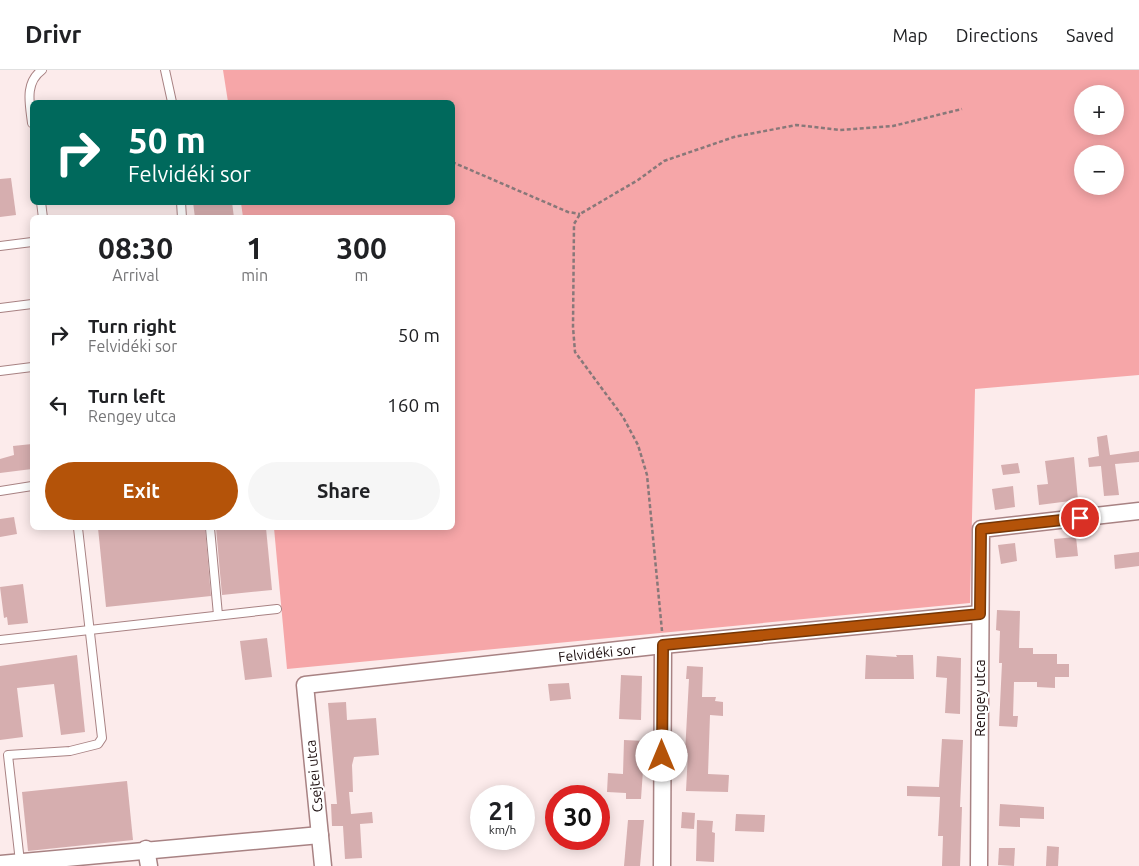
<!DOCTYPE html>
<html lang="en">
<head>
<meta charset="utf-8">
<style>
  :root { --surface:#fff; --page:#f6f6f6; --text:#202124; --muted:#757577; --line:#e0e0e0; --accent:#b45309 }
  body { margin:0; font-family:Ubuntu,sans-serif; background:var(--page); color:var(--text); height:100vh; display:flex; flex-direction:column; font-size:19px; white-space:nowrap }
  * { box-sizing:border-box; margin:0 }
  p { font-size:16px; color:var(--muted) }
  .icon { flex:none; width:28px; height:28px; fill:none; stroke:currentColor; stroke-width:2; stroke-linecap:round; stroke-linejoin:round }
  .map { position:relative; flex:1; overflow:hidden }
  .drawer { position:absolute; left:30px; top:145px; width:425px; height:315px; display:flex; flex-direction:column; background:var(--surface); border-radius:8px; box-shadow:0 2px 12px #0003 }
  .drawer>* { flex:none }
  .guide { position:absolute; left:30px; top:30px; width:425px; height:105px; border-radius:8px; box-shadow:0 2px 12px #0003; background:#00695c; color:#fff; overflow:hidden }
  .buttons { position:absolute; left:1074px; top:15px; display:grid; gap:10px }
  .buttons a { display:grid; place-items:center; width:50px; height:50px; border-radius:50%; background:var(--surface); box-shadow:0 2px 12px #0003; font-size:25px }
  .speed { position:absolute; left:470px; top:715px; display:flex; gap:10px; font-size:25px; font-weight:700; text-align:center }
  .speed>* { display:grid; place-content:center; width:65px; height:65px; border-radius:50%; background:var(--surface); box-shadow:0 2px 12px #0003; line-height:1 }
  .speed small { font-size:12px; font-weight:400 }
  .speed .limit { border:8px solid #d22; background:#fff; color:#111 }
  .pin { position:absolute; display:grid; place-items:center; width:42px; height:42px; color:#fff; margin:-21px; border:2px solid #fff; border-radius:50%; box-shadow:0 1px 5px #0007 }
  .me { position:absolute; width:55px; margin:-28px; rotate:0deg; stroke-linejoin:round; filter:drop-shadow(0 0 4px #0008) }
  .turn { display:flex; align-items:center; gap:18px; height:105px; padding:0 15px; font-size:22px }
  .turn .icon { width:65px; height:65px; stroke-width:2.5 }
  .turn b { display:block; font-size:35px; line-height:42px }
  .eta { display:flex; justify-content:space-evenly; align-items:center; height:85px; text-align:center }
  .eta b { font-size:30px; font-weight:700; line-height:35px }
  .button { display:flex; gap:10px; margin-top:auto; padding:10px 15px }
  .button a { flex:1; height:58px; border-radius:30px; background:var(--accent); color:#fff; font-size:20px; font-weight:700; line-height:58px; text-align:center }
  .button a+a { background:var(--page); color:var(--text) }
  ul { padding:0; list-style:none }
  li { display:flex; align-items:center; gap:15px; height:70px; padding:0 15px }
  li div { flex:1 }
  li b { display:block; font-size:19px }
  li em { font-style:normal }
  header { display:flex; align-items:center; gap:30px; box-sizing:border-box; height:70px; padding:0 25px; background:var(--surface); border-bottom:1px solid var(--line) }
  header strong { font-size:24px }
  nav { display:flex; gap:28px; margin-inline-start:auto; font-size:18px }
  .map>svg:first-child { display:block }
  .green { fill:#f6a6a8; fill-rule:evenodd }
  .building { fill:#d6aeaf }
  .lines { fill:none; stroke-linecap:round; stroke-linejoin:round }
  .service-casing { stroke:#a88283; stroke-width:10 }
  .minor-casing { stroke:#a88283; stroke-width:19 }
  .path { stroke:#887879; stroke-width:2.5; stroke-dasharray:4 2.5; stroke-linecap:butt }
  .service { stroke:#fff; stroke-width:8 }
  .minor { stroke:#fff; stroke-width:16 }
  .route-casing { stroke:#753606; stroke-width:12 }
  .route { stroke:#b45309; stroke-width:9 }
  .labels { text-anchor:middle; dominant-baseline:central; stroke-width:4; stroke-linejoin:round; paint-order:stroke }
  .street-label { font-size:14px; fill:#1b0d0e; stroke:#fff }
</style>
</head>
<body>
<header>
<strong>Drivr</strong>
<nav><a>Map</a><a>Directions</a><a>Saved</a></nav>
</header>
<div class="map">
<svg width="1139" height="796" viewBox="0 0 1139 796">
  <rect width="100%" height="100%" fill="#fcebeb"/>
  <path class="green" d="M223 0H1139V305L975 319 970 533 287 599 274 458H452V148L243 147 241 133 452 132V32H228ZM1082 24H1115V56H1082ZM1082 84H1115V116H1082Z"/>
  <g class="building">
    <path d="M11 108 16 145 0 147V109Z"/>
    <path d="M193 132H232L234 148H195Z"/>
    <path d="M1107 365 1110 385 1139 381V392L1115 394 1119 425 1104 426 1101 396 1089 397 1088 388 1099 386 1097 367Z"/>
    <path d="M32 374V399L0 403V389L14 385 13 376Z"/>
    <path d="M1074 387 1078 430 1039 435 1037 415 1048 414 1045 391Z"/>
    <path d="M1018 393 1020 403 1003 405 1001 395Z"/>
    <path d="M1013 416 1015 437 995 440 992 419Z"/>
    <path d="M14 447 17 464 0 467V449Z"/>
    <path d="M98 458H205L211 526 106 537Z"/>
    <path d="M216 458H266L272 520 222 525Z"/>
    <path d="M1076 467 1078 486 1056 488 1054 469Z"/>
    <path d="M1015 473 1017 491 1001 494 998 475Z"/>
    <path d="M1139 482V496L1115 499 1114 485Z"/>
    <path d="M23 514 28 553 8 555 7 547 4 548 0 517Z"/>
    <path d="M997 540 1020 541 1019 578H1033V584H1057V594H1069V607H1055V618L1037 617V612H1014L1013 646H1018L1017 657 999 656 1002 593H999L1000 561 996 560Z"/>
    <path d="M267 568 272 607 245 610 240 571Z"/>
    <path d="M77 585 85 662 61 665 54 614 17 618 23 667 0 670V596Z"/>
    <path d="M866 585 897 587 896 585H913L914 609H865Z"/>
    <path d="M937 586 961 588 960 644 945 643 947 608 936 607Z"/>
    <path d="M687 596 703 597 702 627H716L715 631 723 632V646L710 645 708 704 729 705 728 722 686 721 688 683H685L689 609H686Z"/>
    <path d="M621 605 642 606 641 650 619 649Z"/>
    <path d="M569 613 571 629 550 631 548 614Z"/>
    <path d="M346 632 347 650 376 648 379 685 354 687 352 695 353 722H349L351 744 372 742 373 753 360 754 362 788 345 789 343 756H332L331 734H337L328 633Z"/>
    <path d="M942 669 963 670 960 737H962L960 796H942L943 766H938L940 727 907 726V716L939 717Z"/>
    <path d="M624 670 645 671 641 729H626V723L607 722 608 703 623 704Z"/>
    <path d="M127 711 133 770 28 781 22 722Z"/>
    <path d="M1000 734 1044 737V749L1020 748V757L999 756Z"/>
    <path d="M682 742 695 743 694 759 681 758Z"/>
    <path d="M736 744 765 745 764 762 735 761Z"/>
    <path d="M628 750H644L640 796H624Z"/>
    <path d="M697 750 713 751 712 762 715 763 714 792 696 791Z"/>
    <path d="M1047 776 1059 777 1058 796H1046Z"/>
    <path d="M999 778H1015L1014 796 998 795Z"/>
  </g>
  <g class="lines">
    <defs>
      <g id="service">
        <path d="M165 0 172 32"/>
        <path d="M32 53C30 35 24 13 42 0"/>
        <path d="M41 132 43 148"/>
        <path d="M181 132 182 148"/>
        <path d="M0 176 32 172"/>
        <path d="M0 238 32 234"/>
        <path d="M0 301 32 297"/>
        <path d="M0 421 32 416"/>
        <path d="M210 458 218 545"/>
        <path d="M0 570 277 539"/>
        <path d="M20 792 8 685 70 681 98 674 102 668 78 458"/>
      </g>
      <g id="minor">
        <path d="M146 779 149 796"/>
        <path d="M0 794 320 765"/>
        <path d="M323 796 305 615 663 575 980 544"/>
        <path d="M662 796 663 575"/>
        <path d="M979 796 981 459 1139 441"/>
      </g>
    </defs>
    <use href="#service" class="service-casing"/>
    <use href="#minor" class="minor-casing"/>
    <g class="path">
      <path d="M452 92 568 142 580 144"/>
      <path d="M662 561 647 405 638 375 623 347 575 282 573 257 574 154 580 144 638 110 664 91 734 67 796 55 840 60 893 56 962 39"/>
    </g>
    <use href="#service" class="service"/>
    <use href="#minor" class="minor"/>
  </g>
  <g class="lines">
    <defs>
      <path id="route" d="M662 686 663 575 980 544 981 459 1080 448"/>
    </defs>
    <use href="#route" class="route-casing"/>
    <use href="#route" class="route"/>
  </g>
  <g class="labels">
    <g class="street-label">
      <text transform="translate(597 583) rotate(-6)">Felvidéki sor</text>
      <text transform="translate(980 628) rotate(-90)">Rengey utca</text>
      <text transform="translate(314 706) rotate(-96)">Csejtei utca</text>
    </g>
  </g>
</svg>
<div class="buttons">
<a>+</a>
<a>−</a>
</div>
<div class="speed"><div>21<small>km/h</small></div><div class="limit">30</div></div>
<div class="pin" style="left:1080px;top:448px;background:#d93025"><svg class="icon" aria-label="arrive" viewBox="0 0 24 24"><path d="M6 21V4h12l-3 4 3 4H6"/></svg></div>
<svg class="me" style="left:662px;top:686px" viewBox="-20 -20 40 40"><circle r="19" fill="#fff"/><path d="M0-13L10 11 0 6-10 11z" fill="#b45309"/></svg>
<div class="guide">
<div class="turn"><svg class="icon" aria-label="right" viewBox="0 0 24 24"><path d="M7 20v-9h11M14 6l5 5-5 5"/></svg><div><b>50 m</b>Felvidéki sor</div></div>
</div>
<section class="drawer">
<div class="eta">
<div><b>08:30</b><p>Arrival</p></div>
<div><b>1</b><p>min</p></div>
<div><b>300</b><p>m</p></div>
</div>
<ul>
<li><svg class="icon" aria-label="right" viewBox="0 0 24 24"><path d="M7 20v-9h11M14 6l5 5-5 5"/></svg><div><b>Turn right</b><p>Felvidéki sor</p></div><em>50 m</em></li>
<li><svg class="icon" aria-label="left" viewBox="0 0 24 24"><path d="M17 20v-9H6M10 6l-5 5 5 5"/></svg><div><b>Turn left</b><p>Rengey utca</p></div><em>160 m</em></li>
</ul>
<div class="button"><a>Exit</a><a>Share</a></div>
</section>
</div>
</body>
</html>
